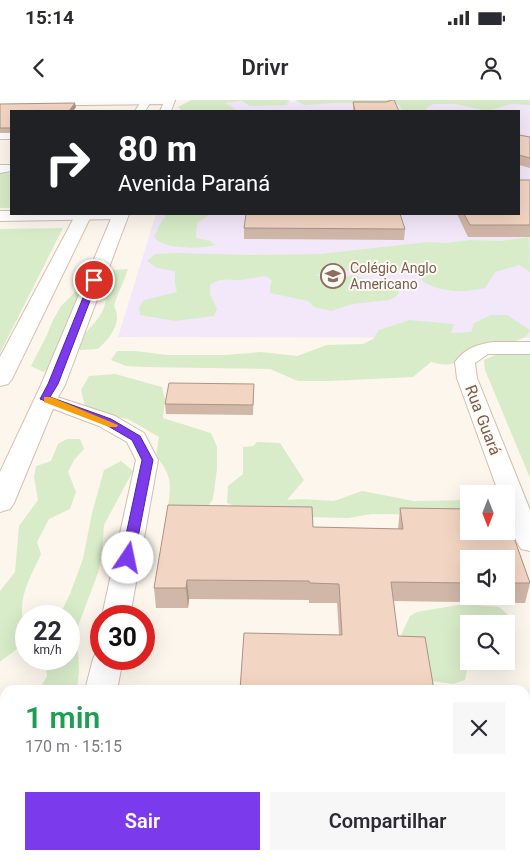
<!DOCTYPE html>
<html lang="pt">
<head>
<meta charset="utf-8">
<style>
  :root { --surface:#fff; --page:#f7f7f7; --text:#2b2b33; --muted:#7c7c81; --accent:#7c3aed }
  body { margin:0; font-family:Roboto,sans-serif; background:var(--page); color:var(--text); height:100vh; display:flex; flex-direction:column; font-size:19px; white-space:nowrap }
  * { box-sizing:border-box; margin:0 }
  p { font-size:16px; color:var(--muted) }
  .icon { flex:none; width:28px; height:28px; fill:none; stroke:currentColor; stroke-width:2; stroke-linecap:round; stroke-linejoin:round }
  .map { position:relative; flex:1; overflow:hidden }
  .drawer { position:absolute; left:0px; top:585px; width:530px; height:175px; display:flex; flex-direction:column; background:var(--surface); border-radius:15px 15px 0 0; box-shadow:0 5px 20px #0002 }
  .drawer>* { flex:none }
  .guide { position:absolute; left:10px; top:10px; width:510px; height:105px; border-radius:0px; box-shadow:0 5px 20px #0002; background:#202124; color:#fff; overflow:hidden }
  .needle { width:32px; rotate:180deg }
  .controls { position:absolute; left:460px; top:385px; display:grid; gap:10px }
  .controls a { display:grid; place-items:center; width:55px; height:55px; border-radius:0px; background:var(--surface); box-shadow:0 5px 20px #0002; font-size:25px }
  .speed { position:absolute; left:15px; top:505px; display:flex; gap:10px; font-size:25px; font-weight:700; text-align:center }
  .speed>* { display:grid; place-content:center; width:65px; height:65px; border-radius:50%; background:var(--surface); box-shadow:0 5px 20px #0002; line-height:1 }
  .speed small { font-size:12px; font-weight:400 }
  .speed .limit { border:8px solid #d22; background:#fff; color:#111 }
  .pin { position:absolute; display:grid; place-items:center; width:42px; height:42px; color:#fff; margin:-21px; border:2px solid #fff; border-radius:50%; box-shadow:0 1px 5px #0007 }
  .me { position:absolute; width:55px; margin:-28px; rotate:11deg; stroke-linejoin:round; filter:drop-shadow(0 0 4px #0008) }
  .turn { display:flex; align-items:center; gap:18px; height:105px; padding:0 25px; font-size:22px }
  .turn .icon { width:65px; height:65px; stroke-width:2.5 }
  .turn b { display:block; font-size:35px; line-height:42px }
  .round { display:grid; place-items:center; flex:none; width:52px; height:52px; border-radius:0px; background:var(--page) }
  .overview { display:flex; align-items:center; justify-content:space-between; height:85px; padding:0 25px }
  h1 { font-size:30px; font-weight:600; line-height:38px; color:#1e9e55 }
  .primary-button { display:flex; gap:10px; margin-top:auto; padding:10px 25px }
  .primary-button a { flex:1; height:58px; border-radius:0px; background:var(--accent); color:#fff; font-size:20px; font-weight:600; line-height:58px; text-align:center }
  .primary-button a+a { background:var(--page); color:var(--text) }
  .status { display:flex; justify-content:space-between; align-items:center; height:35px; padding:0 25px; background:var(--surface); direction:ltr }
  .status svg { height:14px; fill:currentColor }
  header { display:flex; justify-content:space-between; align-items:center; height:65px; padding:0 25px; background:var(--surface); font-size:22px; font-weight:600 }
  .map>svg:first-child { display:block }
  .education { fill:#f3e8fa }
  .green { fill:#d8ecc9 }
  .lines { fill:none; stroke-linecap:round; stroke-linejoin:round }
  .minor-casing { stroke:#d1beb0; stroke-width:2 }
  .tertiary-casing { stroke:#d1beb0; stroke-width:2 }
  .secondary-casing { stroke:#d6c0b0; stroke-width:2 }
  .minor { fill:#fff; fill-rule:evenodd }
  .tertiary { fill:#fff; fill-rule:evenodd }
  .secondary { fill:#fff; fill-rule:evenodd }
  .wall { fill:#d1b7a8; fill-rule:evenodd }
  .shaded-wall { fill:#aa9588 }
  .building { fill:#f3d5c3; stroke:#aa9588 }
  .route { fill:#7c3aed; stroke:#51269a }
  .slow { fill:#f59e0b }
  .labels { text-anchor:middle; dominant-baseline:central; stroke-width:4; stroke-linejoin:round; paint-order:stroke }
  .far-education-label { font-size:14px; fill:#785e54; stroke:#fffaf3; text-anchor:start }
  .street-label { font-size:16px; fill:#7a5c4d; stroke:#fffaf3 }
</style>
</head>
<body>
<div class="status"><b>15:14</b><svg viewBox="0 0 49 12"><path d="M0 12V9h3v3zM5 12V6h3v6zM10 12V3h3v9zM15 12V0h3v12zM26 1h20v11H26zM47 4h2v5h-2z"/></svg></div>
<header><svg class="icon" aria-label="back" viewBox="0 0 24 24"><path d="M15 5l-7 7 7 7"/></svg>Drivr<svg class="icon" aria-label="person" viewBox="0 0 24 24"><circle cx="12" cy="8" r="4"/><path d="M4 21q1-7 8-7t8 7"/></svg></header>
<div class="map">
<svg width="530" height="760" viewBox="0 0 530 760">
  <rect width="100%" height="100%" fill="#fdf6ec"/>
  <path class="education" d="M192 1 530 2V238L118 237 156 114H519V11H188Z"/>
  <g class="green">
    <path d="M191 0H290L287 3V5L250 6 242 1 225 3 235 9 232 11H182L178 7Z"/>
    <path d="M295 0H530V5L511 4 487 11 456 4H434L426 8 427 11H403L398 4 335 3 304 5Z"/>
    <rect x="0" y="73" width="11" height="35"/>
    <path d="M163 114H210L197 123 196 138 210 141 215 145C201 149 163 150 154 137L162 120 166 117Z"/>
    <path d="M63 128 0 253V129Z"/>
    <path d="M529 137 530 172 519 165 495 172 485 188C464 193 441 193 422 181V175L413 173 341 170 315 175 330 178 355 175 382 187H401L398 195 389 200 353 204 331 211 314 207 308 201 270 193V186L272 181 266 176C258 177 249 179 241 180 229 180 221 177 210 185V194L217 209 214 216 175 221 140 215 139 207 144 200 177 192 175 184V171L157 168 147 161 155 154 176 153 253 155 320 154 428 142 446 143 470 140 501 141Z"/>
    <path d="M91 161 92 166 55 264 43 272 31 266 47 235 53 220 61 206 75 192 78 186 77 173 80 166Z"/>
    <path d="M128 169C124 182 117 194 114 206 123 222 110 238 98 249L80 250 78 243C86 229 101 221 105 204 108 190 103 181 113 170Z"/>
    <path d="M491 215H507L530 230C526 245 488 245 474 246 461 263 453 268 431 262L413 277 330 281H298L270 269 144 267 126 266 111 260 117 251H135L168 255H225L261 252 297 256 327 245 363 244 373 239 379 230 409 220 454 224 451 233 471 232 474 223Z"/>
    <path d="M530 252V378L485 270 484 260 495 255Z"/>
    <path d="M115 274 162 287 165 299 163 318 211 333 217 347V369L213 399 203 413 167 415C170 387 175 379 156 356L159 337 128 319 103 315 85 306 81 290 89 276Z"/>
    <path d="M67 339H80L84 349 74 360 68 372 76 392 70 409 49 419 37 442 41 454C33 472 21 491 22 512 22 521 29 529 25 538 21 548 8 555 0 562V491L15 472 19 426 38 400 34 377 36 366 51 361 58 344Z"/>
    <path d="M257 342 280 343 304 380 287 400 301 399 334 401 362 391 414 401 469 400V415L372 414 348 418 262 416 227 403 228 386 243 374V347L253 346Z"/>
    <path d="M121 361 133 371 104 425 102 455 98 473 77 529 79 572 77 590H39L47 576 45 559H69V516H59L70 494 83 459 92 413 104 370Z"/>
    <path d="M464 504 499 507 514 520 513 534 506 541V524H469V561L465 580 453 584 432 581 418 546 401 535 410 516 417 512Z"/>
    <path d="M530 653V739L525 738V655Z"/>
  </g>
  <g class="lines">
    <defs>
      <g id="minor">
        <rect x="0" y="33" width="11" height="6"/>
        <path d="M0 65H11V71L0 73Z"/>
        <path d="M494 242H530V254H488L475 263 477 278 530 410V451L521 449C510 432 506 413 506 394H499L457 278 455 262C465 248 478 244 494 242Z"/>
        <path d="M45 293 115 316 144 333 158 360 130 516H102L136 360 127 342 99 326 38 303 35 299 38 295Z"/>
        <path d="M101 550V559H123L117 590H85L93 559 97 551Z"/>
        <path d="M50 755H88L87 760H49Z"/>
      </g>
      <g id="tertiary">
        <path d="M0 0H175V1L170 4 0 6Z"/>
        <path d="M0 111H11V114H129L127 117 121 119 0 121Z"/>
      </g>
      <g id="secondary">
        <path d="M142 0H152L145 11H135Z"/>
        <path d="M165 0H175L171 11H160Z"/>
        <path d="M76 114H92L12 279 8 284 0 286V257Z"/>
        <path d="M113 114H129L65 285 57 299 14 403 10 409 0 412V372L41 285Z"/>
      </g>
    </defs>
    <use href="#minor" class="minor-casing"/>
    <use href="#tertiary" class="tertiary-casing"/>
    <use href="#secondary" class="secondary-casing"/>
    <use href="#minor" class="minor"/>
    <use href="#tertiary" class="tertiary"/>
    <use href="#secondary" class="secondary"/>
  </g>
  <g class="wall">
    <path d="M353 2 399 11H353Z"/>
    <path d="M0 4 76 7 73 11H11V32H0Z"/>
    <path d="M519 35 530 37V68L519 65Z"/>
    <path d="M530 80V137H468L457 114H519Z"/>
    <path d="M244 128 405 129 404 140 244 139Z"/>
    <path d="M254 284 253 315 166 314 165 304Z"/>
    <path d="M168 405 312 407 313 427 398 429 400 408 469 409V431H506V415L530 483 525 503 393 501 398 536 425 537 434 590H240L244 533 339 535 337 503H309V500L189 499 188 508H156L154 488ZM469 459H506V496H469Z"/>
    <path d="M5 614V681H0V618Z"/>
  </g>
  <g class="shaded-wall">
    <path d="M75 3 76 7 73 11H69Z"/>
    <path d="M187 480 189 499 188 508 186 488Z"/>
  </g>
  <g class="building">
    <path d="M392 0H394L399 11H355L353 2H386Z"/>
    <path d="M75 3 69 11H11V28H0V4Z"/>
    <path d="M519 35 530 37V58L519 55Z"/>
    <path d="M519 80H530V125H470L464 114H519Z"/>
    <path d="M246 114H400L405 129 244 128Z"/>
    <path d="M169 283 254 284 253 305 165 304Z"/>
    <path d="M168 405 312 407 313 427 403 429 400 408 469 409V431H506V415L530 483H506V459H469V483L391 482 398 536 425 537 434 590H240L244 533 342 535 339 484 310 483 309 481 187 480 186 488H154Z"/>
    <path d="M1 614H5V669H0V618Z"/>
    <path d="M525 722H530V760H110L111 755H525Z"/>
  </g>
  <path class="route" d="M91 178 98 180 58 284 50 297 111 319 140 336 153 360 134 458 128 462 121 458 142 360 132 340 103 323 40 299 48 284Z"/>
  <path class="slow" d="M44 297H51L118 325 117 327H109L44 302Z"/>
  <defs>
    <symbol id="school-ring" viewBox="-11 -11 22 22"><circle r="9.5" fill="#fffaf3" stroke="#8d6e63" stroke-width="1.5"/><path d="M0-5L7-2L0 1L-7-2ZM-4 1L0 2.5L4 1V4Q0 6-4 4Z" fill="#8d6e63"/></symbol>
  </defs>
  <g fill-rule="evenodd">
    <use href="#school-ring" x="319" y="162" width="28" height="28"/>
  </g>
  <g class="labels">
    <g class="far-education-label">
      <text x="350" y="168">Colégio Anglo<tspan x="350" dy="16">Americano</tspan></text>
    </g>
    <g class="street-label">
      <text transform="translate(483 320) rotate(69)">Rua Guará</text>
    </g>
  </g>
</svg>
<div class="controls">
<a><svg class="needle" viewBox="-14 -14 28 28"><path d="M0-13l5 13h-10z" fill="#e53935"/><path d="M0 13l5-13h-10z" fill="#7c7c81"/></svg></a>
<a><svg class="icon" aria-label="sound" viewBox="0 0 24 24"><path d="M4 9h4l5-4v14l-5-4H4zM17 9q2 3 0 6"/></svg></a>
<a><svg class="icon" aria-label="search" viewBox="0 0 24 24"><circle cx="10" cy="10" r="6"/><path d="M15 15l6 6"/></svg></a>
</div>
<div class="speed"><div>22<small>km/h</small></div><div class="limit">30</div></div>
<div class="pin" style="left:94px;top:180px;background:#d93025"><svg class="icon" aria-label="arrive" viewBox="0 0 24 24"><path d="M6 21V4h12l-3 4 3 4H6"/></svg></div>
<svg class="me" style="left:128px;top:458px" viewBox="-20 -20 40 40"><circle r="19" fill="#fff"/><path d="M0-13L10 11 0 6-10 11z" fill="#7c3aed"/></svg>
<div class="guide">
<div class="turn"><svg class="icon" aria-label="right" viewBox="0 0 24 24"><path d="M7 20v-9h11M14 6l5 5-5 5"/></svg><div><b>80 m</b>Avenida Paraná</div></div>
</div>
<section class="drawer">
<div class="overview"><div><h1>1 min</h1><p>170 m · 15:15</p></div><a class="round"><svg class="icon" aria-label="close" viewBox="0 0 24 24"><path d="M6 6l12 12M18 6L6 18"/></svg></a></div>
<div class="primary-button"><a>Sair</a><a>Compartilhar</a></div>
</section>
</div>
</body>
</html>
